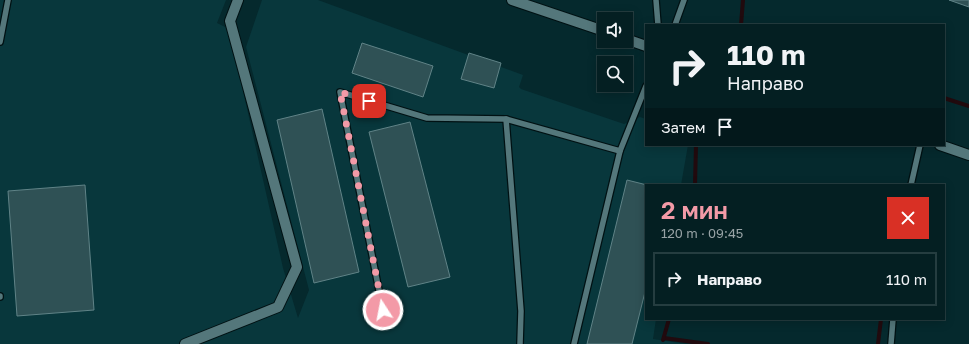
<!DOCTYPE html>
<html lang="ru">
<head>
<meta charset="utf-8">
<style>
  :root { --surface:#041f22; --page:#122c2f; --text:#f1f3f6; --muted:#97a2a5; --line:#253d40; --accent:#f39aa7 }
  body { margin:0; font-family:"Golos Text",sans-serif; background:var(--page); color:var(--text); height:100vh; display:flex; flex-direction:column; font-size:15px; white-space:nowrap }
  * { box-sizing:border-box; margin:0 }
  p { font-size:13px; color:var(--muted) }
  .icon { flex:none; width:22px; height:22px; fill:none; stroke:currentColor; stroke-width:2; stroke-linecap:round; stroke-linejoin:round }
  .map { position:relative; flex:1; overflow:hidden }
  .details { position:absolute; left:645px; top:184px; width:300px; height:136px; display:flex; flex-direction:column; background:var(--surface); border-radius:0px; box-shadow:0 2px 10px #0003,0 0 0 1px var(--line) }
  .details>* { flex:none }
  .hud { position:absolute; left:645px; top:24px; width:300px; height:122px; border-radius:0px; box-shadow:0 2px 10px #0003,0 0 0 1px var(--line); background:#041f22; color:var(--text); overflow:hidden }
  .controls { position:absolute; left:597px; top:12px; display:grid; gap:8px }
  .controls a { display:grid; place-items:center; width:36px; height:36px; border-radius:0px; background:var(--surface); box-shadow:0 2px 10px #0003,0 0 0 1px var(--line); font-size:20px }
  .pin { position:absolute; display:grid; place-items:center; width:34px; height:34px; color:#fff; margin:-17px; border-radius:8px; box-shadow:0 2px 6px #0006 }
  .me { position:absolute; width:44px; margin:-22px; rotate:349deg; stroke-linejoin:round; filter:drop-shadow(0 0 3px #0008) }
  .turn { display:flex; align-items:center; gap:14px; height:84px; padding:0 16px; font-size:18px }
  .turn .icon { width:52px; height:52px; stroke-width:2.5 }
  .turn b { display:block; font-size:28px; line-height:34px }
  .then { display:flex; align-items:center; height:38px; padding:0 16px; background:#0003; gap:8px; font-size:15px }
  .round { display:grid; place-items:center; flex:none; width:42px; height:42px; border-radius:0px; background:var(--page) }
  .overview { display:flex; align-items:center; justify-content:space-between; height:68px; padding:0 16px }
  h1 { font-size:24px; font-weight:600; line-height:30px; color:var(--accent) }
  ul { padding:0; list-style:none }
  li { display:flex; align-items:center; gap:12px; height:54px; margin:0 8px 6px; padding:0 8px; border:2px solid var(--line); border-radius:0px }
  li div { flex:1 }
  li b { display:block; font-size:15px }
  li em { font-style:normal }
  .map>svg:first-child { display:block }
  .built { fill:#08373c }
  .lines { fill:none; stroke-linecap:round; stroke-linejoin:round }
  .stream { stroke:#210a0e; stroke-width:4 }
  .building { fill:#2f5155; stroke:#608387 }
  .service-casing { stroke:#001113; stroke-width:8 }
  .minor-casing { stroke:#001113; stroke-width:12 }
  .secondary-casing { stroke:#001113; stroke-width:12 }
  .service { stroke:#54777b; stroke-width:5.5 }
  .minor { stroke:#54777b; stroke-width:10 }
  .secondary { stroke:#54777b; stroke-width:10 }
  .route { stroke:#f39aa7; stroke-width:7; stroke-dasharray:0 12.6 }
</style>
</head>
<body>
<div class="map">
<svg width="969" height="344" viewBox="0 0 969 344">
  <rect width="100%" height="100%" fill="#05292d"/>
  <path class="built" d="M0 0H226L217 23 229 29 283 268 298 318 309 290 246 47 262 0H318L523 75 519 87 521 89 624 124 640 117 646 119V145H688L681 185H646V319H656L653 339 686 344H0Z"/>
  <g class="lines">
    <g class="stream">
      <path d="M741 25 743 0"/>
      <path d="M944 98 969 106"/>
      <path d="M695 185 696 145"/>
      <path d="M664 338 708 344"/>
      <path d="M663 340 669 319"/>
      <path d="M878 344 881 319"/>
    </g>
  </g>
  <g class="building">
    <path d="M949 0H969V7Z"/>
    <path d="M362 43 433 66 423 97 352 73Z"/>
    <path d="M469 53 501 63 494 88 461 79Z"/>
    <path d="M322 109 359 272 314 283 277 120Z"/>
    <path d="M410 122 450 277 408 287 369 132Z"/>
    <path d="M627 180 647 185H646V288L632 344H587Z"/>
    <path d="M85 185 94 310 17 316 8 191Z"/>
  </g>
  <g class="lines">
    <defs>
      <g id="service">
        <path d="M656 0 658 25"/>
        <path d="M675 25 684 0"/>
        <path d="M0 42 8 0"/>
        <path d="M506 119 521 311 520 344"/>
        <path d="M911 185 920 145"/>
        <path d="M0 296V297"/>
        <path d="M386 326 340 92 427 118 506 119 620 151 646 86"/>
        <path d="M574 344 620 151"/>
        <path d="M891 344 893 319"/>
      </g>
      <path id="minor" d="M185 344 278 307 297 267 230 21 238 0"/>
      <g id="secondary">
        <path d="M512 0 604 31"/>
        <path d="M626 39 646 46"/>
        <path d="M940 145 969 155"/>
      </g>
    </defs>
    <use href="#service" class="service-casing"/>
    <use href="#minor" class="minor-casing"/>
    <use href="#secondary" class="secondary-casing"/>
    <use href="#service" class="service"/>
    <use href="#minor" class="minor"/>
    <use href="#secondary" class="secondary"/>
  </g>
  <g class="lines">
    <path class="route" d="M369 101 340 92 383 310"/>
  </g>
</svg>
<div class="controls">
<a><svg class="icon" aria-label="sound" viewBox="0 0 24 24"><path d="M4 9h4l5-4v14l-5-4H4zM17 9q2 3 0 6"/></svg></a>
<a><svg class="icon" aria-label="search" viewBox="0 0 24 24"><circle cx="10" cy="10" r="6"/><path d="M15 15l6 6"/></svg></a>
</div>
<div class="pin" style="left:369px;top:101px;background:#d93025"><svg class="icon" aria-label="arrive" viewBox="0 0 24 24"><path d="M6 21V4h12l-3 4 3 4H6"/></svg></div>
<svg class="me" style="left:383px;top:310px" viewBox="-20 -20 40 40"><circle r="17" fill="#f39aa7" stroke="#fff" stroke-width="3"/><path d="M0-11L8 9 0 5-8 9z" fill="#fff"/></svg>
<div class="hud">
<div class="turn"><svg class="icon" aria-label="right" viewBox="0 0 24 24"><path d="M7 20v-9h11M14 6l5 5-5 5"/></svg><div><b>110 m</b>Направо</div></div>
<div class="then">Затем<svg class="icon" aria-label="arrive" viewBox="0 0 24 24"><path d="M6 21V4h12l-3 4 3 4H6"/></svg></div>
</div>
<section class="details">
<div class="overview"><div><h1>2 мин</h1><p>120 m · 09:45</p></div><a class="round" style="background:#d93025;color:#fff"><svg class="icon" aria-label="close" viewBox="0 0 24 24"><path d="M6 6l12 12M18 6L6 18"/></svg></a></div>
<ul>
<li><svg class="icon" aria-label="right" viewBox="0 0 24 24"><path d="M7 20v-9h11M14 6l5 5-5 5"/></svg><div><b>Направо</b></div><em>110 m</em></li>
</ul>
</section>
</div>
</body>
</html>
